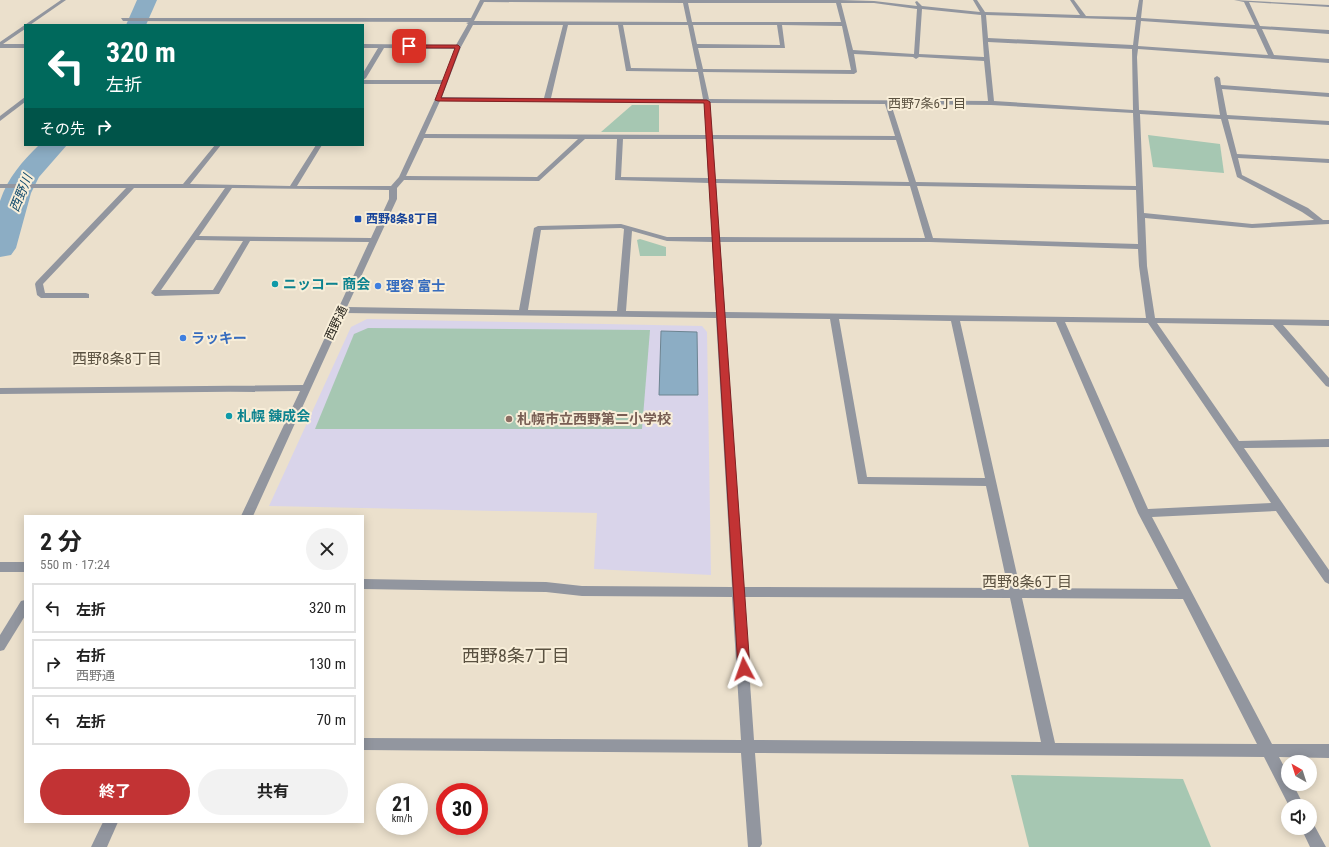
<!DOCTYPE html>
<html lang="ja">
<head>
<meta charset="utf-8">
<style>
  :root { --surface:#fff; --page:#f2f2f2; --text:#222; --muted:#767676; --line:#e0e0e0; --accent:#c23334 }
  body { margin:0; font-family:"Roboto Condensed","Noto Sans JP",sans-serif; background:var(--page); color:var(--text); height:100vh; display:flex; flex-direction:column; font-size:15px; white-space:nowrap }
  * { box-sizing:border-box; margin:0 }
  p { font-size:13px; color:var(--muted) }
  .icon { flex:none; width:22px; height:22px; fill:none; stroke:currentColor; stroke-width:2; stroke-linecap:round; stroke-linejoin:round }
  .map { position:relative; flex:1; overflow:hidden }
  .details { position:absolute; left:24px; top:515px; width:340px; height:308px; display:flex; flex-direction:column; background:var(--surface); border-radius:0px; box-shadow:0 2px 10px #0003 }
  .details>* { flex:none }
  .guide { position:absolute; left:24px; top:24px; width:340px; height:122px; border-radius:0px; box-shadow:0 2px 10px #0003; background:#00695c; color:#fff; overflow:hidden }
  .needle { width:26px; rotate:321deg }
  .tools { position:absolute; left:1281px; top:755px; display:grid; gap:8px }
  .tools a { display:grid; place-items:center; width:36px; height:36px; border-radius:50%; background:var(--surface); box-shadow:0 2px 10px #0003; font-size:20px }
  .speed { position:absolute; left:376px; top:783px; display:flex; gap:8px; font-size:20px; font-weight:700; text-align:center }
  .speed>* { display:grid; place-content:center; width:52px; height:52px; border-radius:50%; background:var(--surface); box-shadow:0 2px 10px #0003; line-height:1 }
  .speed small { font-size:10px; font-weight:400 }
  .speed .limit { border:6px solid #d22; background:#fff; color:#111 }
  .pin { position:absolute; display:grid; place-items:center; width:34px; height:34px; color:#fff; margin:-17px; border-radius:8px; box-shadow:0 2px 6px #0006 }
  .me { position:absolute; width:44px; margin:-22px; rotate:356deg; stroke-linejoin:round; filter:drop-shadow(0 0 3px #0008) }
  .turn { display:flex; align-items:center; gap:14px; height:84px; padding:0 16px; font-size:18px }
  .turn .icon { width:52px; height:52px; stroke-width:2.5 }
  .turn b { display:block; font-size:28px; line-height:34px }
  .then { display:flex; align-items:center; height:38px; padding:0 16px; background:#0003; gap:8px; font-size:15px }
  .round { display:grid; place-items:center; flex:none; width:42px; height:42px; border-radius:21px; background:var(--page) }
  .headline { display:flex; align-items:center; justify-content:space-between; height:68px; padding:0 16px }
  h1 { font-size:24px; font-weight:700; line-height:30px }
  .button { display:flex; gap:8px; margin-top:auto; padding:8px 16px }
  .button a { flex:1; height:46px; border-radius:24px; background:var(--accent); color:#fff; font-size:16px; font-weight:700; line-height:46px; text-align:center }
  .button a+a { background:var(--page); color:var(--text) }
  ul { padding:0; list-style:none }
  li { display:flex; align-items:center; gap:12px; height:50px; margin:0 8px 6px; padding:0 8px; border:2px solid var(--line); border-radius:0px }
  li div { flex:1 }
  li b { display:block; font-size:15px }
  li em { font-style:normal }
  .map>svg:first-child { display:block }
  .education { fill:#d9d4ea }
  .green { fill:#a6c7b2 }
  .water { fill:#8cadc4; stroke:#6d8491 }
  .lines { fill:none; stroke-linecap:round; stroke-linejoin:round }
  .river { fill:#8cadc4; fill-rule:evenodd }
  .minor { fill:#92969f; fill-rule:evenodd }
  .route { fill:#c23334; stroke:#7e2122 }
  .transit-dot { fill:#1a4fb4; stroke:#f8eed9; stroke-width:1.5 }
  .culture-dot { fill:#0f9aa8; stroke:#f8eed9; stroke-width:1.5 }
  .shop-dot { fill:#3f7fe0; stroke:#f8eed9; stroke-width:1.5 }
  .education-dot { fill:#8d6e63; stroke:#f8eed9; stroke-width:1.5 }
  .labels { text-anchor:middle; dominant-baseline:central; stroke-width:4; stroke-linejoin:round; paint-order:stroke }
  .far-transit-label { font-size:12px; font-weight:bold; fill:#164399; stroke:#f8eed9; text-anchor:start }
  .far-street-label { font-size:12px; fill:#26231b; stroke:#f8eed9 }
  .far-neighbourhood-label { font-size:13px; fill:#5a5140; stroke:#f8eed9 }
  .far-water-label { font-size:13px; font-style:italic; fill:#134c6d; stroke:#f8eed9 }
  .culture-label { font-size:14px; font-weight:bold; fill:#0d838f; stroke:#f8eed9; text-anchor:start }
  .shop-label { font-size:14px; font-weight:bold; fill:#366cbe; stroke:#f8eed9; text-anchor:start }
  .education-label { font-size:14px; font-weight:bold; fill:#785e54; stroke:#f8eed9; text-anchor:start }
  .neighbourhood-label { font-size:15px; fill:#5a5140; stroke:#f8eed9 }
  .near-neighbourhood-label { font-size:18px; fill:#5a5140; stroke:#f8eed9 }
</style>
</head>
<body>
<div class="map">
<svg width="1329" height="847" viewBox="0 0 1329 847">
  <rect width="100%" height="100%" fill="#ebe0cc"/>
  <path class="education" d="M367 319 702 326 707 332 711 575 594 569 597 513 269 506 351 327Z"/>
  <g class="green">
    <path d="M632 105H659V132H601Z"/>
    <path d="M1148 135 1220 144 1224 173 1153 167Z"/>
    <path d="M640 239 666 247V256H640L637 240Z"/>
    <path d="M368 328 650 330 642 429H315L354 334Z"/>
    <path d="M1011 775 1183 779 1211 847H1029Z"/>
  </g>
  <path class="water" d="M661 331 697 332 698 395H659Z"/>
  <g class="lines">
    <g class="river">
      <path d="M137 0H157L146 25H126Z"/>
      <path d="M39 145H67L39 177 31 193 16 248 11 255 0 257V201C8 177 22 162 39 145Z"/>
    </g>
    <g class="minor">
      <path d="M61 0H66L30 25H25V29L3 44H25V48H0V42Z"/>
      <path d="M480 0H840L874 1 917 6 915 2 917 1 922 6 980 12 973 0H977L985 12 1080 15 1070 0H1074L1086 16 1136 17 1139 0H1143L1141 18 1255 25 1244 2 1234 0 1329 5V7L1249 2 1260 26 1329 30V34L1262 29 1274 55 1329 59V63L1138 49 1137 57 1139 110 1220 115 1214 78 1217 76 1220 78 1221 85 1329 93V97L1222 89 1227 115 1329 121V125L1228 119 1237 154 1329 159V163L1238 158 1242 175 1308 208 1323 220H1329V224L1252 228 1145 218 1147 266 1155 318 1329 320V326L1283 325 1329 378V387L1326 386 1273 325 1157 323 1239 441 1329 439V447L1244 448 1329 570V584L1325 582 1276 511 1152 517 1272 744H1329V758L1279 757 1288 774V784H1293L1304 806H1289L1264 757 755 753 762 844 760 847H748L741 753 363 750V738L741 740 732 597 582 596 546 592 363 589V579L546 582 582 586 732 587 716 318 345 313 253 516H241L300 391 0 394V388L303 385 369 242 250 241 219 294 155 296 151 293 225 188H134L43 284 45 293H86L89 294V298H41L37 295 35 284 36 282 126 188H0V184H183L215 145H221L190 184 290 186 316 145H322L297 186H391L399 177 442 84H363V80H444L455 49 384 48 366 78 363 80V73L378 48H363V44L456 45 468 24 466 23 469 22 123 21 121 18H471ZM484 2 683 3 687 22 474 21ZM688 3H836L841 22H692ZM841 3H874L917 9 914 54 853 50ZM922 9 981 15 984 57 919 54ZM986 15 1136 20 1133 45 988 38ZM1141 21 1256 29 1268 55 1138 46ZM473 25H563L544 98 442 97 461 47ZM568 25H618L626 71 698 72 703 99 551 98ZM623 25H688L697 69 631 68ZM693 25H777L780 45 697 44ZM782 25 842 26 851 70 703 69 698 48H785ZM988 42 1132 49 1133 110 994 101ZM854 54 913 57 916 59 919 57 984 61 988 101 709 99 703 72 854 74 857 72ZM440 101 704 103 706 135 425 134ZM710 103 885 104 895 136 712 135ZM891 104 991 105 1133 113 1136 186 916 182ZM1140 114 1221 119 1237 177 1302 212 1314 220 1252 224 1144 213ZM424 138 578 139 537 177 406 176ZM585 139H617L615 180 709 183 712 237H667L621 224 538 226 534 228 519 310 347 307 397 199V188L404 180 539 181ZM623 139H706L708 178 621 177ZM713 139 896 140 909 182 715 179ZM716 183 910 186 925 238 719 237ZM917 186 1136 190 1138 244 933 238ZM232 188 389 190V199L371 238 199 236ZM621 228 624 229 617 311 528 310 541 230ZM632 231 667 241 712 242 716 312 626 311ZM196 240 243 241 213 290H161ZM720 242H930L1138 249 1139 266 1146 318 725 312ZM725 318 830 319 858 484 986 486 1008 588 744 587ZM839 319 951 321 985 478 867 477ZM960 321 1056 322 1138 513 1178 589 1020 588ZM1065 322 1148 323 1271 503 1148 509ZM744 597 1010 598 1041 742 754 740ZM1022 598 1183 599 1257 744 1055 743Z"/>
      <path d="M25 97V102L0 121V116Z"/>
      <rect x="0" y="562" width="25" height="10"/>
      <path d="M25 600V616L4 650 0 651V635L21 601Z"/>
      <path d="M1310 821 1313 823 1326 847H1310L1301 828H1310Z"/>
      <path d="M103 822H118L107 847H91Z"/>
    </g>
  </g>
  <path class="route" d="M409 45H458L460 47 441 98 707 100 710 102 750 669 748 672 744 674 740 672 738 669 704 103 438 101 435 100 455 48H407Z"/>
  <rect class="transit-dot" x="354" y="215" width="8" height="8" rx="2"/>
  <g class="culture-dot">
    <circle cx="275" cy="284" r="4"/>
    <circle cx="229" cy="416" r="4"/>
  </g>
  <g class="shop-dot">
    <circle cx="378" cy="286" r="4"/>
    <circle cx="183" cy="338" r="4"/>
  </g>
  <circle class="education-dot" cx="509" cy="419" r="4"/>
  <g class="labels">
    <g class="far-transit-label">
      <text x="366" y="219">西野8条8丁目</text>
    </g>
    <g class="far-street-label">
      <text transform="translate(336 323) rotate(-65)">西野通</text>
    </g>
    <g class="far-neighbourhood-label">
      <text x="927" y="103">西野7条6丁目</text>
    </g>
    <g class="far-water-label">
      <text transform="translate(21 193) rotate(-68)">西野川</text>
    </g>
    <g class="culture-label">
      <text x="283" y="284">ニッコー 商会</text>
      <text x="237" y="416">札幌 錬成会</text>
    </g>
    <g class="shop-label">
      <text x="386" y="286">理容 富士</text>
      <text x="191" y="338">ラッキー</text>
    </g>
    <g class="education-label">
      <text x="517" y="419">札幌市立西野第二小学校</text>
    </g>
    <g class="neighbourhood-label">
      <text x="117" y="359">西野8条8丁目</text>
      <text x="1027" y="582">西野8条6丁目</text>
    </g>
    <g class="near-neighbourhood-label">
      <text x="516" y="655">西野8条7丁目</text>
    </g>
  </g>
</svg>
<div class="tools">
<a><svg class="needle" viewBox="-14 -14 28 28"><path d="M0-13l5 13h-10z" fill="#e53935"/><path d="M0 13l5-13h-10z" fill="#767676"/></svg></a>
<a><svg class="icon" aria-label="sound" viewBox="0 0 24 24"><path d="M4 9h4l5-4v14l-5-4H4zM17 9q2 3 0 6"/></svg></a>
</div>
<div class="speed"><div>21<small>km/h</small></div><div class="limit">30</div></div>
<div class="pin" style="left:409px;top:46px;background:#d93025"><svg class="icon" aria-label="arrive" viewBox="0 0 24 24"><path d="M6 21V4h12l-3 4 3 4H6"/></svg></div>
<svg class="me" style="left:744px;top:669px" viewBox="-20 -20 40 40"><path d="M0-17L14 15 0 8-14 15z" fill="#c23334" stroke="#fff" stroke-width="4"/></svg>
<div class="guide">
<div class="turn"><svg class="icon" aria-label="left" viewBox="0 0 24 24"><path d="M17 20v-9H6M10 6l-5 5 5 5"/></svg><div><b>320 m</b>左折</div></div>
<div class="then">その先<svg class="icon" aria-label="right" viewBox="0 0 24 24"><path d="M7 20v-9h11M14 6l5 5-5 5"/></svg></div>
</div>
<section class="details">
<div class="headline"><div><h1>2 分</h1><p>550 m · 17:24</p></div><a class="round"><svg class="icon" aria-label="close" viewBox="0 0 24 24"><path d="M6 6l12 12M18 6L6 18"/></svg></a></div>
<ul>
<li><svg class="icon" aria-label="left" viewBox="0 0 24 24"><path d="M17 20v-9H6M10 6l-5 5 5 5"/></svg><div><b>左折</b></div><em>320 m</em></li>
<li><svg class="icon" aria-label="right" viewBox="0 0 24 24"><path d="M7 20v-9h11M14 6l5 5-5 5"/></svg><div><b>右折</b><p>西野通</p></div><em>130 m</em></li>
<li><svg class="icon" aria-label="left" viewBox="0 0 24 24"><path d="M17 20v-9H6M10 6l-5 5 5 5"/></svg><div><b>左折</b></div><em>70 m</em></li>
</ul>
<div class="button"><a>終了</a><a>共有</a></div>
</section>
</div>
</body>
</html>
